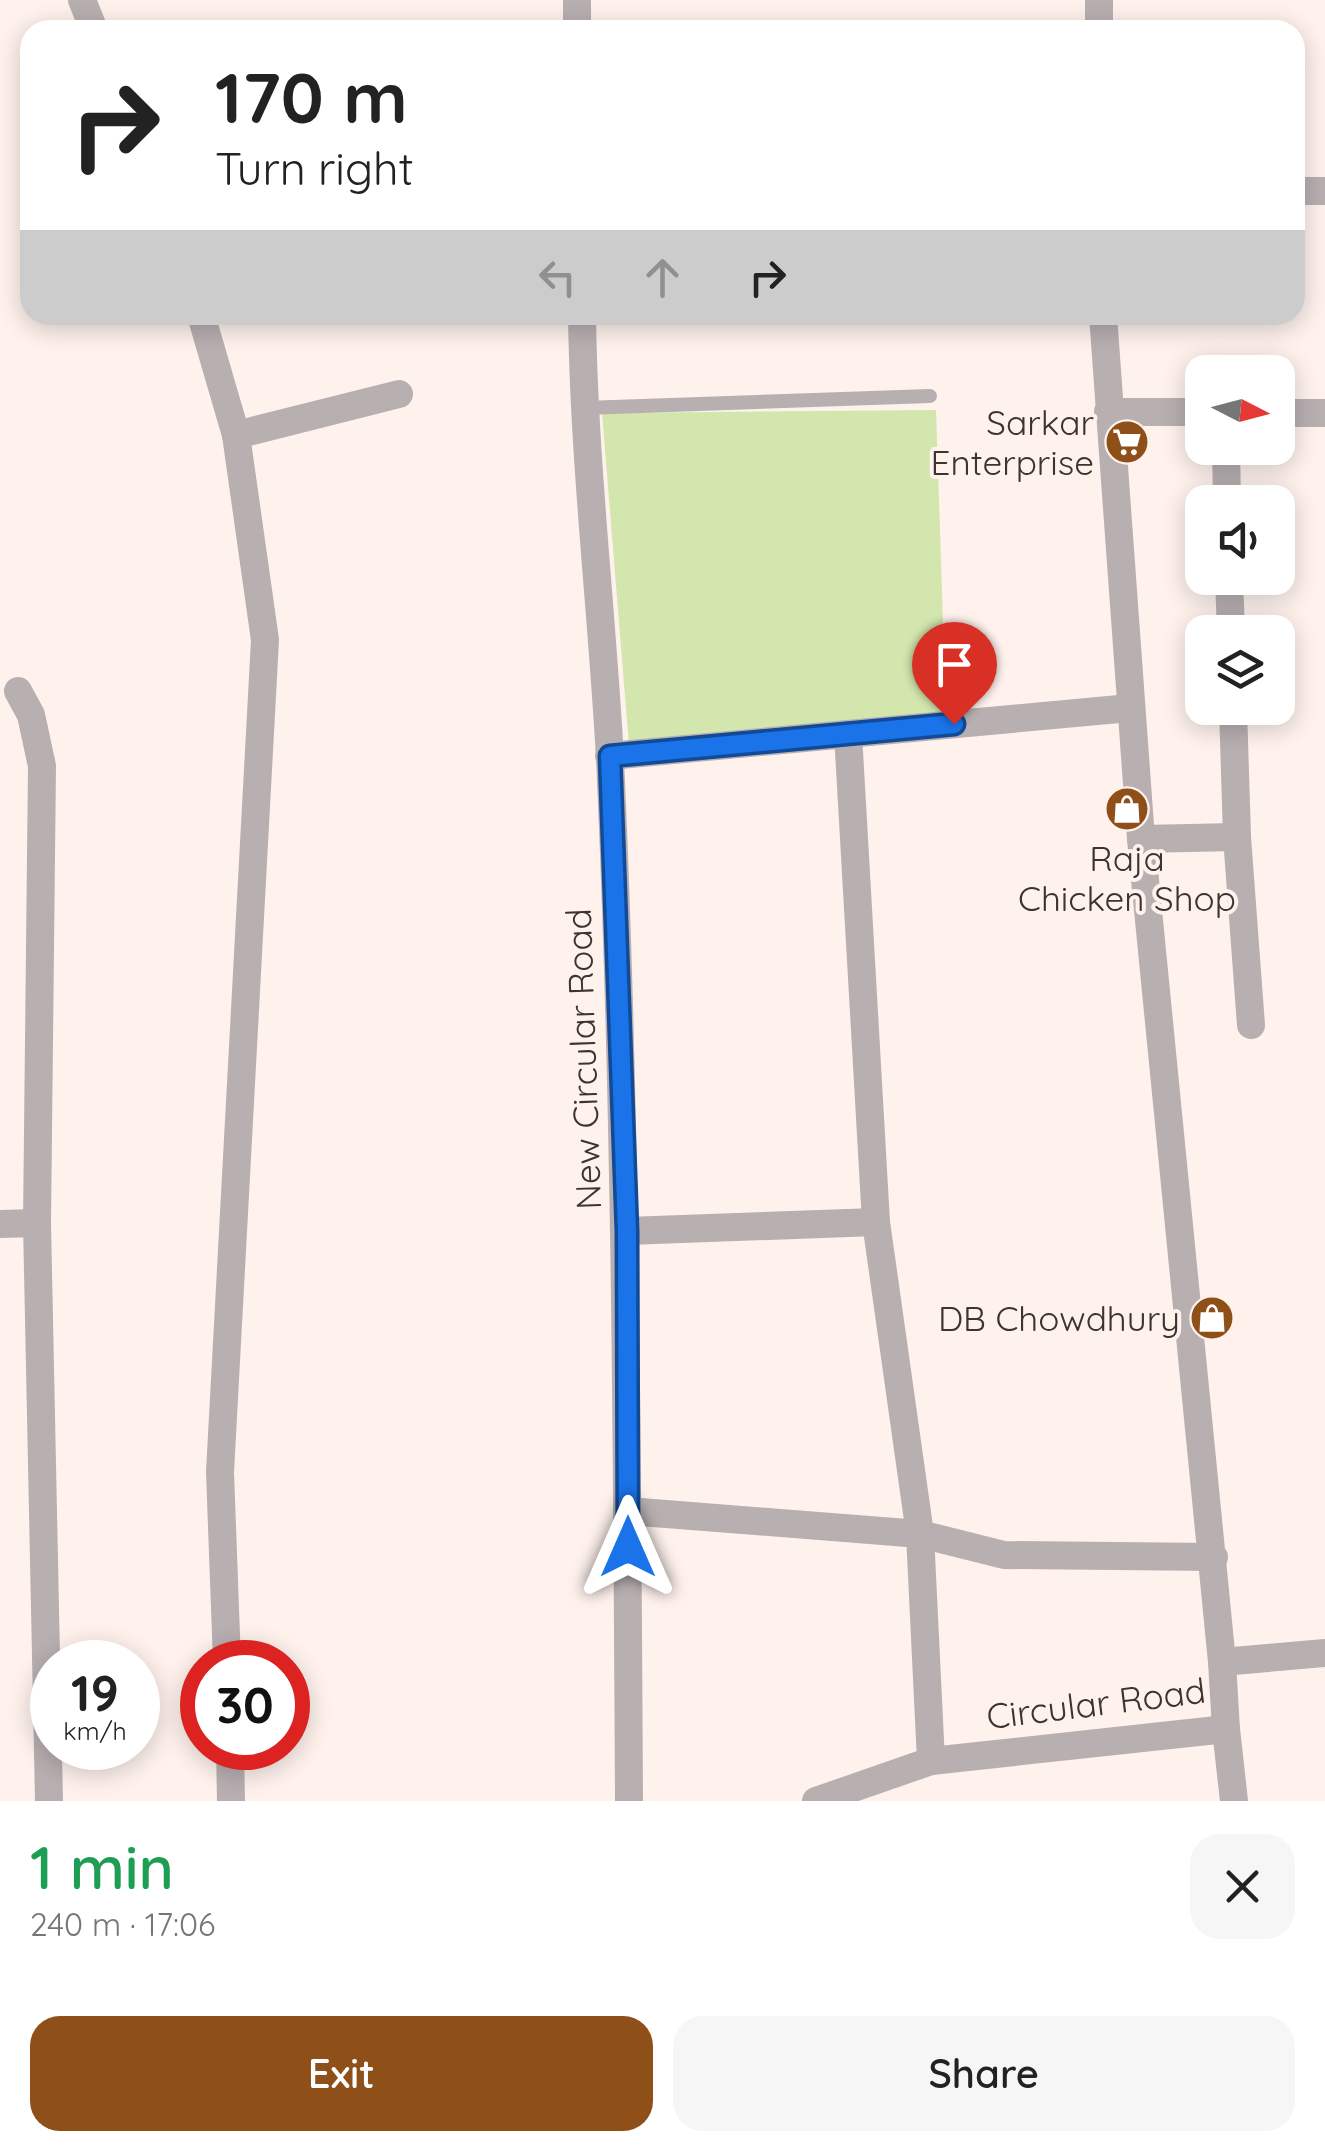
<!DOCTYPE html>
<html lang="en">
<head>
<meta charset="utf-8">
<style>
  :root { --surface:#fff; --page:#f6f6f6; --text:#222; --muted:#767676; --accent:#8f4f18 }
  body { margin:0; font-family:Quicksand,sans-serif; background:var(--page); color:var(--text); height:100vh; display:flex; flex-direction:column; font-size:38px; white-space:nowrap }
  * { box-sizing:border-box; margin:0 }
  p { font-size:32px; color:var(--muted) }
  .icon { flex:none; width:55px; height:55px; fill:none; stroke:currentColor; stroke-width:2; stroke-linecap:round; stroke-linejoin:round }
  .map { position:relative; height:1801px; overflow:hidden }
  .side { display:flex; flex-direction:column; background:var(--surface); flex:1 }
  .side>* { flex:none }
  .guide { position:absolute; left:20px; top:20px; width:1285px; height:305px; border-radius:30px; box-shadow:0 5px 25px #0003; background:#fff; color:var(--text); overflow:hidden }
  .needle { width:65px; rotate:96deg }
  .tools { position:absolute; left:1185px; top:355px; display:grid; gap:20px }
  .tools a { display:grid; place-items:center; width:110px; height:110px; border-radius:20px; background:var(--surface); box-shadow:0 5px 25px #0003; font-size:50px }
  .speed { position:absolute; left:30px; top:1640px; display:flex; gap:20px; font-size:50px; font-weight:700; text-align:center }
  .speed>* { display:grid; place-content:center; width:130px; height:130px; border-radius:50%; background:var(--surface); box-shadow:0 5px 25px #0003; line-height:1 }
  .speed small { font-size:25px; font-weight:400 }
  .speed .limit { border:15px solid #d22; background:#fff; color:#111 }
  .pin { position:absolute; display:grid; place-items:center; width:85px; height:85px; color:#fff; margin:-102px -42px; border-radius:50% 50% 50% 0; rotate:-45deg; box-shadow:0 0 10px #0007 }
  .pin .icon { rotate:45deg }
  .me { position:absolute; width:110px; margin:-55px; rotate:0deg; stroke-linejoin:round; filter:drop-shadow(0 0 8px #0008) }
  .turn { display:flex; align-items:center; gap:35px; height:210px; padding:0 30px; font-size:45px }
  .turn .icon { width:130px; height:130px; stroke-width:2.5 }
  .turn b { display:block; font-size:70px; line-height:85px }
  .lanes { display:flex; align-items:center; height:95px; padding:0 30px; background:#0003; justify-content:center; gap:50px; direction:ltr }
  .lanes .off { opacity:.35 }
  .round { display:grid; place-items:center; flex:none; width:105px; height:105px; border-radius:30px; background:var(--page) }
  .summary { display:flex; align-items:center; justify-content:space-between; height:170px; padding:0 30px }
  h1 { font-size:60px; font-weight:600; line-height:75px; color:#1e9e55 }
  .primary-button { display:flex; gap:20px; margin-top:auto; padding:20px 30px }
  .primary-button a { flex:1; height:115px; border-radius:30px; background:var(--accent); color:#fff; font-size:40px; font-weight:600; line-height:115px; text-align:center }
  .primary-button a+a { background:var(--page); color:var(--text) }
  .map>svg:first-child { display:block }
  .green { fill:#d3e6ae }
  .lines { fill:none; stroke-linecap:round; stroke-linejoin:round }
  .service { stroke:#b8afb1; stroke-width:14 }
  .minor { stroke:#b8afb1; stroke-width:28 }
  .route-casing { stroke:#114b97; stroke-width:25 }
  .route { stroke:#1a73e8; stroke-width:18 }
  .labels { text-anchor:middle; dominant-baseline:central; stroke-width:8; stroke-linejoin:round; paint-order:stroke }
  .poi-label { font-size:35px; fill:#3b3430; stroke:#fff2ed; text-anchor:end }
  .street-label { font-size:35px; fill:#3b3430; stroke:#fff2ed }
</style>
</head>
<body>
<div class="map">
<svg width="1325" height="1801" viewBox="0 0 1325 1801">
  <rect width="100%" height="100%" fill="#fff2ed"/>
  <path class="green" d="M936 410 946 711 629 745 602 413Z"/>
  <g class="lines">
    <path class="service" d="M584 408 930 396"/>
    <g class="minor">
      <path d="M82 0 94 30"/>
      <path d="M577 0V30"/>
      <path d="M1099 30V0"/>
      <path d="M1295 191H1325"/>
      <path d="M201 315 236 435 265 640 220 1472 227 1662"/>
      <path d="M582 315C584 464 602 611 610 759 626 1107 627 1453 629 1801"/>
      <path d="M1103 315 1141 839 1222 1662"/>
      <path d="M1108 412H1202"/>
      <path d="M1278 413H1325"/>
      <path d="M236 435 399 394"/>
      <path d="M1226 448 1227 502"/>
      <path d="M1229 578 1231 632"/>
      <path d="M18 691 31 715 42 766 37 1223 49 1801"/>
      <path d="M1233 708 1237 837 1251 1025"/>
      <path d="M848 734 876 1222 920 1534 1004 1555 1214 1557"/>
      <path d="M609 756 1130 708"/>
      <path d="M1141 839 1237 837"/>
      <path d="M0 1224 37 1223"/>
      <path d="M627 1231 876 1222"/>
      <path d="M628 1511 920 1534 931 1761"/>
      <path d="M1226 1729 1234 1801"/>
      <path d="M230 1748 231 1801"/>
      <path d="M816 1801 931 1761 1226 1729 1222 1662 1325 1653"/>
    </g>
  </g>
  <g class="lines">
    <defs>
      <path id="route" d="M628 1547 627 1231 610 756 954 724"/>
    </defs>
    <use href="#route" class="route-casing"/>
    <use href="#route" class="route"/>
  </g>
  <defs>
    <symbol id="supermarket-disc" viewBox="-11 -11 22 22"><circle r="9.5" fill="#8f4f18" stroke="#fff2ed"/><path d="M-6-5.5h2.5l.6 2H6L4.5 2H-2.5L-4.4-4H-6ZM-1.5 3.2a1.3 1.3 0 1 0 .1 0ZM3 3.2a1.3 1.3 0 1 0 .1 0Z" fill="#fff"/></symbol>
    <symbol id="shop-disc" viewBox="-11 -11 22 22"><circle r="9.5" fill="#8f4f18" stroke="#fff2ed"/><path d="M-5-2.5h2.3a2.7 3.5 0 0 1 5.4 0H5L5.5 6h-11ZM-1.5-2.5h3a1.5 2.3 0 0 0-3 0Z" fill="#fff"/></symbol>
  </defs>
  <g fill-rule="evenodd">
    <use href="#supermarket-disc" x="1102" y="417" width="50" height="50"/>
    <use href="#shop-disc" x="1102" y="784" width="50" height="50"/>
    <use href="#shop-disc" x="1187" y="1293" width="50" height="50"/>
  </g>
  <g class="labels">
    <g class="poi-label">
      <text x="1094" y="422">Sarkar<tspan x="1094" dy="40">Enterprise</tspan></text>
      <text x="1127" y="858" text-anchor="middle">Raja<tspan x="1127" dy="40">Chicken Shop</tspan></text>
      <text x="1180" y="1318">DB Chowdhury</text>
    </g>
    <g class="street-label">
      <text transform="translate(583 1059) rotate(-92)">New Circular Road</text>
      <text transform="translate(1096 1703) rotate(-7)">Circular Road</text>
    </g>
  </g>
</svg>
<div class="tools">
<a><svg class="needle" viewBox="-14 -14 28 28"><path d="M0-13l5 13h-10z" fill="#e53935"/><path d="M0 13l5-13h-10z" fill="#767676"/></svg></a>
<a><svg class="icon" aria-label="sound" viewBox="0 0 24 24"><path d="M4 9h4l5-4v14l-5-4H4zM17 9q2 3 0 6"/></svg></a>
<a><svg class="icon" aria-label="layers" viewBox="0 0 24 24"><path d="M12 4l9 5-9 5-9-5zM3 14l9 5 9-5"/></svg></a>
</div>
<div class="speed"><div>19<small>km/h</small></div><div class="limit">30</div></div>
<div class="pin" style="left:954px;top:724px;background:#d93025"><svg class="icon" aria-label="arrive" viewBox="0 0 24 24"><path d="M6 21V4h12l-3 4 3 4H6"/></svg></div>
<svg class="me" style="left:628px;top:1547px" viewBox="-20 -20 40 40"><path d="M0-17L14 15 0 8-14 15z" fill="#1a73e8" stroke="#fff" stroke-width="4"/></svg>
<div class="guide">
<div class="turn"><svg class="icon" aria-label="right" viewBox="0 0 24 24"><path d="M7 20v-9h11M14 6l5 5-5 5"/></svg><div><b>170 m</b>Turn right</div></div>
<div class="lanes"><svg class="icon off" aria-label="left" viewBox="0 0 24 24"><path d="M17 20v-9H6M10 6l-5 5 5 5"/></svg><svg class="icon off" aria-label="ahead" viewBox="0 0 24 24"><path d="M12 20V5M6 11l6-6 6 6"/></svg><svg class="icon" aria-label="right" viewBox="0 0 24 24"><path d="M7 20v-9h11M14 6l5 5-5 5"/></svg></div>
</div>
</div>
<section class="side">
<div class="summary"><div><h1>1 min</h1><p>240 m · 17:06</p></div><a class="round"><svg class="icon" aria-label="close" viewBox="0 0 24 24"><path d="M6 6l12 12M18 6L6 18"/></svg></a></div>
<div class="primary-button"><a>Exit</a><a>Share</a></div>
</section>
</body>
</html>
